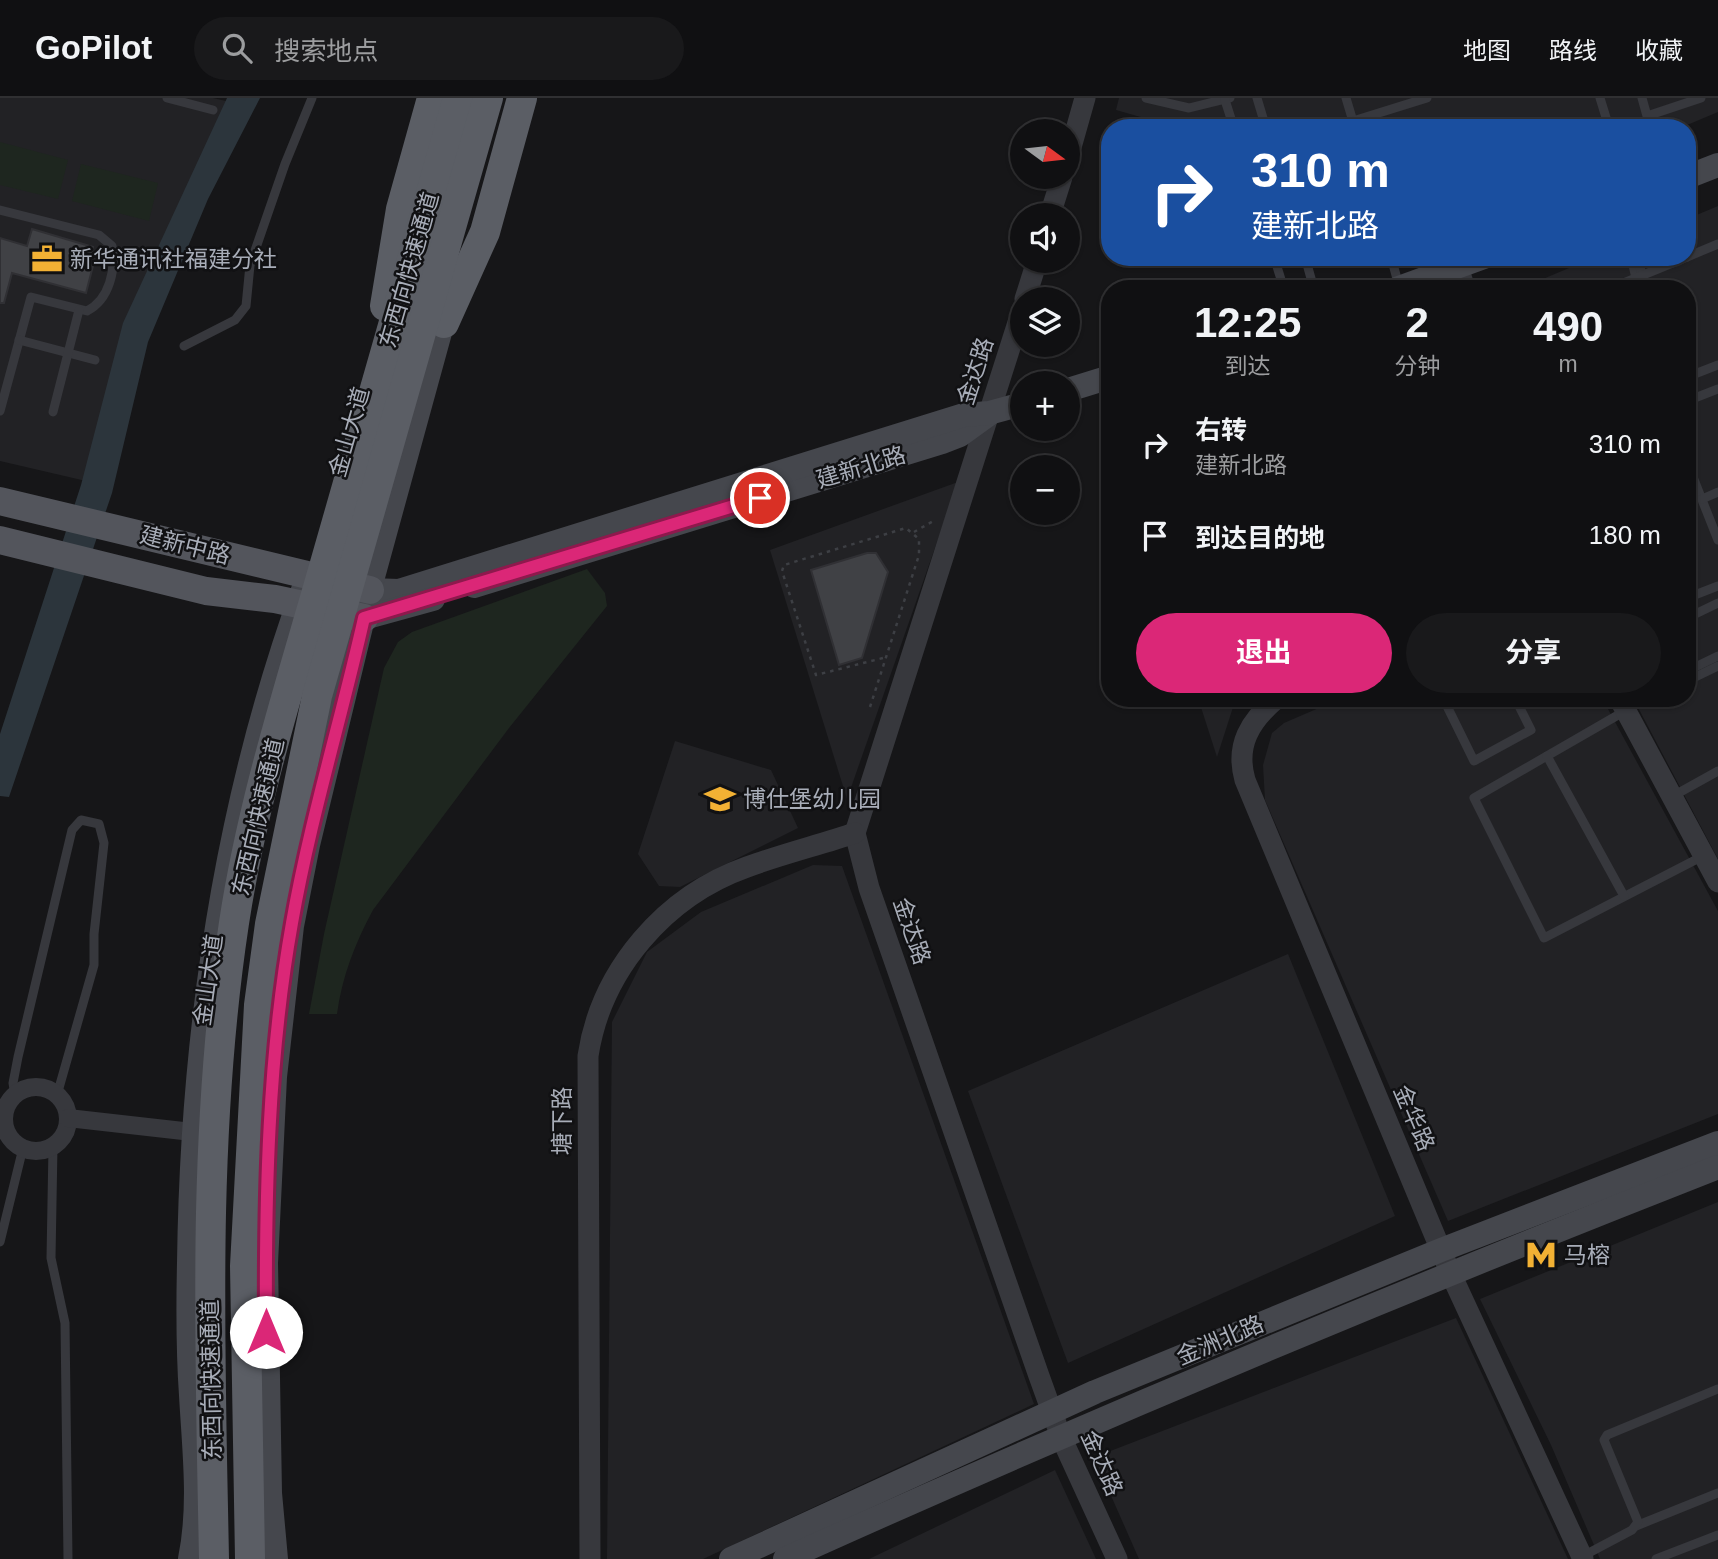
<!DOCTYPE html>
<html lang="zh">
<head>
<meta charset="utf-8">
<style>
  :root { --surface:#101012; --page:#19191b; --text:#f1f3f6; --muted:#9c9d9f; --line:#303032; --accent:#db2777 }
  body { margin:0; font-family:Helvetica,"Noto Sans SC",sans-serif; background:var(--page); color:var(--text); height:100vh; display:flex; flex-direction:column; font-size:26px; white-space:nowrap }
  * { box-sizing:border-box; margin:0 }
  p { font-size:23px; color:var(--muted) }
  .icon { flex:none; width:38px; height:38px; fill:none; stroke:currentColor; stroke-width:2; stroke-linecap:round; stroke-linejoin:round }
  .map { position:relative; flex:1; overflow:hidden }
  .drawer { position:absolute; left:1101px; top:182px; width:595px; height:427px; display:flex; flex-direction:column; background:var(--surface); border-radius:28px; box-shadow:0 2px 5px #0004,0 0 0 2px var(--line) }
  .drawer>* { flex:none }
  .guide { position:absolute; left:1101px; top:21px; width:595px; height:147px; border-radius:28px; box-shadow:0 2px 5px #0004,0 0 0 2px var(--line); background:#1a4fa0; color:#fff; overflow:hidden }
  .needle { width:46px; rotate:105deg }
  .tools { position:absolute; left:1010px; top:21px; display:grid; gap:14px }
  .tools a { display:grid; place-items:center; width:70px; height:70px; border-radius:50%; background:var(--surface); box-shadow:0 2px 5px #0004,0 0 0 2px var(--line); font-size:35px }
  .pin { position:absolute; display:grid; place-items:center; width:60px; height:60px; color:#fff; margin:-30px; border:4px solid #fff; border-radius:50%; box-shadow:0 2px 7px #0007 }
  .me { position:absolute; width:77px; margin:-38px; rotate:0deg; stroke-linejoin:round; filter:drop-shadow(0 0 5px #0008) }
  .turn { display:flex; align-items:center; gap:24px; height:147px; padding:0 35px; font-size:32px }
  .turn .icon { width:91px; height:91px; stroke-width:2.5 }
  .turn b { display:block; font-size:49px; line-height:60px }
  .eta { display:flex; justify-content:space-evenly; align-items:center; height:119px; text-align:center }
  .eta b { font-size:42px; font-weight:700; line-height:49px }
  .button { display:flex; gap:14px; margin-top:auto; padding:14px 35px }
  .button a { flex:1; height:80px; border-radius:42px; background:var(--accent); color:#fff; font-size:28px; font-weight:700; line-height:80px; text-align:center }
  .button a+a { background:var(--page); color:var(--text) }
  ul { padding:0; list-style:none }
  li { display:flex; align-items:center; gap:21px; height:91px; padding:0 35px }
  li div { flex:1 }
  li b { display:block; font-size:26px }
  li em { font-style:normal }
  header { display:flex; align-items:center; gap:42px; box-sizing:border-box; height:98px; padding:0 35px; background:var(--surface); border-bottom:2px solid var(--line) }
  header strong { font-size:33px }
  nav { display:flex; gap:38px; margin-inline-start:auto; font-size:24px }
  .search { width:490px; height:63px; background:var(--page); display:flex; align-items:center; gap:18px; box-sizing:border-box; padding:0 24px; border-radius:38px; color:var(--muted); font-size:26px }
  .map>svg:first-child { display:block }
  .built { fill:#222225 }
  .green { fill:#1e261f }
  .water { fill:#2c353c }
  .building { fill:#404145; stroke:#303034; stroke-width:2 }
  .lines { fill:none; stroke-linecap:round; stroke-linejoin:round }
  .path { stroke:#3d3f44; stroke-width:2.5; stroke-dasharray:3.5 5; stroke-linecap:butt }
  .service { stroke:#37383d; stroke-width:9 }
  .minor { stroke:#37383d; stroke-width:18 }
  .tertiary { stroke:#37383d; stroke-width:21 }
  .secondary { stroke:#45474d; stroke-width:24 }
  .primary { stroke:#53555c; stroke-width:28 }
  .trunk { stroke:#5b5e65; stroke-width:30 }
  .trunk-bridge { stroke:#5b5e65; stroke-width:30 }
  .route-casing { stroke:#8e194d; stroke-width:18 }
  .route { stroke:#db2777; stroke-width:12 }
  .labels { text-anchor:middle; dominant-baseline:central; stroke-width:5; stroke-linejoin:round; paint-order:stroke }
  .poi-label { font-size:23px; fill:#a8adb8; stroke:#111113; text-anchor:start }
  .street-label { font-size:23px; fill:#a8adb8; stroke:#111113 }
</style>
</head>
<body>
<header>
<strong>GoPilot</strong>
<div class="search"><svg class="icon" aria-label="search" viewBox="0 0 24 24"><circle cx="10" cy="10" r="6"/><path d="M15 15l6 6"/></svg>搜索地点</div>
<nav><a>地图</a><a>路线</a><a>收藏</a></nav>
</header>
<div class="map">
<svg width="1718" height="1461" viewBox="0 0 1718 1461">
  <rect width="100%" height="100%" fill="#161618"/>
  <g class="built">
    <path d="M0 0H213L230 4 86 383 0 363Z"/>
    <path d="M1119 0H1718V14L1680 30H1179L1116 12Z"/>
    <path d="M1718 108V761L1633 600H1687V191H1519L1595 159H1687V121Z"/>
    <path d="M958 384 847 701 770 452Z"/>
    <path d="M1198 600H1236L1217 659Z"/>
    <path d="M1342 600H1602L1718 813V1016L1448 1123 1265 702 1263 667 1272 635 1284 625Z"/>
    <path d="M675 643 771 672 798 730 680 789 659 788 638 756Z"/>
    <path d="M813 767 842 768 1034 1306 703 1461H607L612 924 647 854 701 814Z"/>
    <path d="M1288 856 1395 1118 1068 1265 968 993Z"/>
    <path d="M1718 1104V1461H1600L1551 1347 1480 1201Z"/>
    <path d="M1456 1220 1568 1461H1139L1097 1366 1100 1357Z"/>
    <path d="M1055 1372 1096 1461H869Z"/>
  </g>
  <g class="green">
    <path d="M0 44 68 62 58 101 0 87Z"/>
    <path d="M81 66 158 85 149 123 72 103Z"/>
    <path d="M587 471 605 495 607 508 509 630 373 812C355 845 342 879 337 916H309L324 836 384 570 398 544 412 534Z"/>
  </g>
  <path class="water" d="M227 0H260L208 101 148 244 112 395 9 699 0 698V636L81 387 123 225Z"/>
  <g class="building">
    <path d="M32 131 93 149 89 163 94 164 86 195 12 175 4 205H0V140L27 148Z"/>
    <path d="M867 455H876L888 474 862 560 839 567 811 472Z"/>
  </g>
  <g class="lines">
    <g class="path">
      <path d="M914 434 935 422"/>
      <path d="M870 609 919 457V441L906 430 784 467 782 473 816 577 887 559"/>
    </g>
    <g class="service">
      <path d="M167 0 213 12"/>
      <path d="M1146 0 1189 10 1230 0"/>
      <path d="M1257 0 1266 30"/>
      <path d="M1346 0 1355 30"/>
      <path d="M1642 0 1647 18 1701 0"/>
      <path d="M1225 2 1234 30"/>
      <path d="M1353 23 1427 0"/>
      <path d="M1594 30 1608 26 1600 0"/>
      <path d="M0 112 99 137 112 148C116 171 110 201 87 213L31 199 0 313"/>
      <path d="M1274 159 1284 191"/>
      <path d="M1305 159 1314 191"/>
      <path d="M1391 159 1399 188"/>
      <path d="M1631 159 1636 180"/>
      <path d="M1638 159 1642 177"/>
      <path d="M1687 159 1718 146"/>
      <path d="M1609 191 1687 159"/>
      <path d="M19 242 95 262"/>
      <path d="M184 248 235 222 246 208 250 167 285 66 312 0"/>
      <path d="M1687 279 1718 267"/>
      <path d="M1687 303 1718 291"/>
      <path d="M53 314 79 212"/>
      <path d="M1687 364 1718 442"/>
      <path d="M1702 401 1718 394"/>
      <path d="M1687 500 1718 488"/>
      <path d="M1687 520 1718 505"/>
      <path d="M1687 573 1718 558"/>
      <path d="M1687 583 1718 568"/>
      <path d="M1443 600 1474 663 1531 632 1515 600"/>
      <path d="M1625 613 1474 700 1544 840 1703 758"/>
      <path d="M1547 658 1624 798"/>
      <path d="M1673 698 1718 673"/>
      <path d="M15 997 13 985 18 959 72 732 81 722 99 726 104 745 94 836V867L57 997"/>
      <path d="M53 1048 51 1160 65 1225 68 1461"/>
      <path d="M0 1144 23 1050"/>
      <path d="M1636 1428 1718 1395"/>
      <path d="M1583 1458 1632 1432 1638 1424 1604 1342 1607 1337 1718 1291"/>
      <path d="M1656 1461 1718 1437"/>
    </g>
    <g class="minor">
      <circle cx="36" cy="1021" r="32"/>
      <path d="M68 1020 192 1034"/>
    </g>
    <g class="tertiary">
      <path d="M1068 60 1085 0"/>
      <path d="M1050 117 1062 79"/>
      <path d="M1458 169 1465 191"/>
      <path d="M1025 201 1037 163"/>
      <path d="M1022 212 855 735 869 790 1039 1278 1061 1339 1117 1461"/>
      <path d="M1277 600C1250 623 1235 647 1245 682L1450 1174 1583 1461"/>
      <path d="M1619 600 1718 784"/>
      <path d="M590 1461 588 958C601 872 665 798 747 769 782 756 819 747 855 735"/>
    </g>
    <g class="secondary">
      <path d="M1687 79 1718 67"/>
      <path d="M1396 191 1484 159"/>
      <path d="M1068 292 1110 279"/>
      <path d="M474 488 942 344 960 337 989 316"/>
      <path d="M370 492 399 493 964 317 989 315 1022 306"/>
      <path d="M364 520 433 501"/>
      <path d="M190 1461C201 1407 194 1352 191 1297 188 1254 188 1209 189 1165 192 934 225 707 304 489"/>
      <path d="M276 1461 270 1395 266 1165 275 979 292 828 308 747 374 475 447 209"/>
      <path d="M731 1461 1095 1294 1441 1152 1718 1045"/>
      <path d="M785 1461C1093 1322 1404 1192 1718 1069"/>
    </g>
    <g class="primary">
      <path d="M0 403 370 492"/>
      <path d="M0 442 206 493 275 501 364 520"/>
    </g>
    <g class="trunk">
      <path d="M385 208 401 111 432 0"/>
      <path d="M444 225 485 134 522 0"/>
    </g>
    <g class="trunk-bridge">
      <path d="M214 1461C210 1249 202 1036 234 825 252 706 289 591 322 476 367 317 413 159 458 0"/>
      <path d="M250 1461 245 1168 259 907 270 826 317 598 488 0"/>
    </g>
  </g>
  <g class="lines">
    <defs>
      <path id="route" d="M266 1234C265 1099 268 959 292 825 310 722 341 622 364 520L760 400"/>
    </defs>
    <use href="#route" class="route-casing"/>
    <use href="#route" class="route"/>
  </g>
  <defs>
    <symbol id="office-bare" viewBox="-9 -9 18 18"><path d="M-6-3h4V-5.5h4V-3h4V5H-6ZM-1-4.5V-3h2v-1.5ZM-6 0V1H6V0Z" fill="#f2b134" stroke="#111113" stroke-width="2.5" paint-order="stroke"/></symbol>
    <symbol id="school-bare" viewBox="-9 -9 18 18"><path d="M0-5L7-2L0 1L-7-2ZM-4 1L0 2.5L4 1V4Q0 6-4 4Z" fill="#f2b134" stroke="#111113" stroke-width="2.5" paint-order="stroke"/></symbol>
    <symbol id="metro-bare" viewBox="-9 -9 18 18"><path d="M-5.5 5V-5H-3L0 0L3-5H5.5V5H3V-.5L0 4L-3-.5V5Z" fill="#f2b134" stroke="#111113" stroke-width="2.5" paint-order="stroke"/></symbol>
  </defs>
  <g fill-rule="evenodd">
    <use href="#office-bare" x="25" y="139" width="44" height="44"/>
    <use href="#school-bare" x="698" y="679" width="44" height="44"/>
    <use href="#metro-bare" x="1519" y="1135" width="44" height="44"/>
  </g>
  <g class="labels">
    <g class="poi-label">
      <text x="70" y="161">新华通讯社福建分社</text>
      <text x="743" y="701">博仕堡幼儿园</text>
      <text x="1564" y="1157">马榕</text>
    </g>
    <g class="street-label">
      <text transform="translate(409 172) rotate(-74)">东西向快速通道</text>
      <text transform="translate(975 273) rotate(-72)">金达路</text>
      <text transform="translate(349 334) rotate(-74)">金山大道</text>
      <text transform="translate(861 369) rotate(-17)">建新北路</text>
      <text transform="translate(185 447) rotate(14)">建新中路</text>
      <text transform="translate(258 719) rotate(-77)">东西向快速通道</text>
      <text transform="translate(912 833) rotate(71)">金达路</text>
      <text transform="translate(208 882) rotate(-82)">金山大道</text>
      <text transform="translate(1414 1020) rotate(67)">金华路</text>
      <text transform="translate(562 1023) rotate(-90)">塘下路</text>
      <text transform="translate(1220 1242) rotate(-23)">金洲北路</text>
      <text transform="translate(211 1282) rotate(-91)">东西向快速通道</text>
      <text transform="translate(1102 1365) rotate(66)">金达路</text>
    </g>
  </g>
</svg>
<div class="tools">
<a><svg class="needle" viewBox="-14 -14 28 28"><path d="M0-13l5 13h-10z" fill="#e53935"/><path d="M0 13l5-13h-10z" fill="#9c9d9f"/></svg></a>
<a><svg class="icon" aria-label="sound" viewBox="0 0 24 24"><path d="M4 9h4l5-4v14l-5-4H4zM17 9q2 3 0 6"/></svg></a>
<a><svg class="icon" aria-label="layers" viewBox="0 0 24 24"><path d="M12 4l9 5-9 5-9-5zM3 14l9 5 9-5"/></svg></a>
<a>+</a>
<a>−</a>
</div>
<div class="pin" style="left:760px;top:400px;background:#d93025"><svg class="icon" aria-label="arrive" viewBox="0 0 24 24"><path d="M6 21V4h12l-3 4 3 4H6"/></svg></div>
<svg class="me" style="left:266px;top:1234px" viewBox="-20 -20 40 40"><circle r="19" fill="#fff"/><path d="M0-13L10 11 0 6-10 11z" fill="#db2777"/></svg>
<div class="guide">
<div class="turn"><svg class="icon" aria-label="right" viewBox="0 0 24 24"><path d="M7 20v-9h11M14 6l5 5-5 5"/></svg><div><b>310 m</b>建新北路</div></div>
</div>
<section class="drawer">
<div class="eta">
<div><b>12:25</b><p>到达</p></div>
<div><b>2</b><p>分钟</p></div>
<div><b>490</b><p>m</p></div>
</div>
<ul>
<li><svg class="icon" aria-label="right" viewBox="0 0 24 24"><path d="M7 20v-9h11M14 6l5 5-5 5"/></svg><div><b>右转</b><p>建新北路</p></div><em>310 m</em></li>
<li><svg class="icon" aria-label="arrive" viewBox="0 0 24 24"><path d="M6 21V4h12l-3 4 3 4H6"/></svg><div><b>到达目的地</b></div><em>180 m</em></li>
</ul>
<div class="button"><a>退出</a><a>分享</a></div>
</section>
</div>
</body>
</html>
